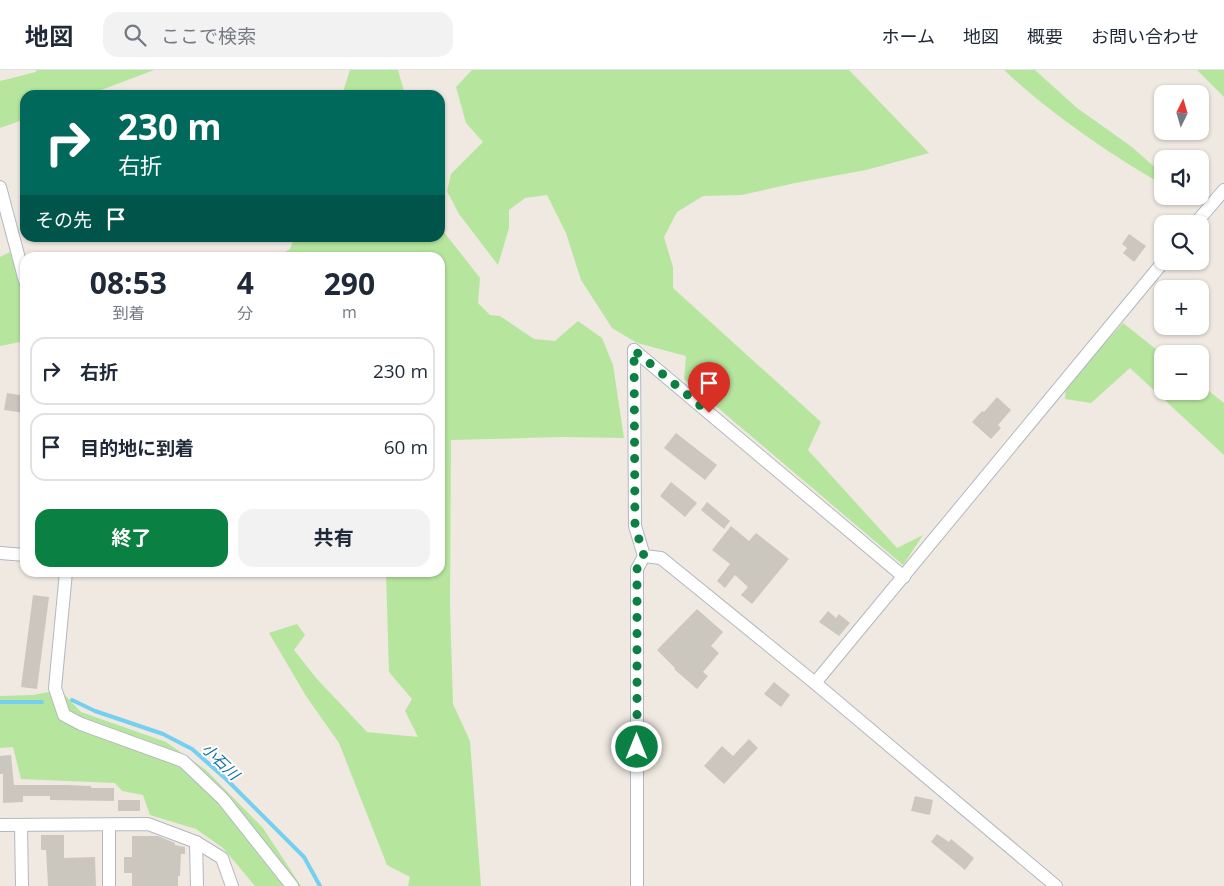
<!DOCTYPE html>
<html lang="ja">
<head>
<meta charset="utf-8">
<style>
  :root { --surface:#fff; --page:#f2f2f3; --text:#1f2937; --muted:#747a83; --line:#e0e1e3; --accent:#0b8043 }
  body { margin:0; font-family:"Open Sans","Noto Sans JP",sans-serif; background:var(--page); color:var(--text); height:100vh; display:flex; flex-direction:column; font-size:19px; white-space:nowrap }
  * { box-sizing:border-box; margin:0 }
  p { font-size:16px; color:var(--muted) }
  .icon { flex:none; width:28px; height:28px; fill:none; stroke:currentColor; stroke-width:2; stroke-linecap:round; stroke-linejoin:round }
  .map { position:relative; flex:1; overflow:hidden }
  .side { position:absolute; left:20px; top:182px; width:425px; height:325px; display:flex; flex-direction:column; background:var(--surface); border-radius:15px; box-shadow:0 1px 4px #0004 }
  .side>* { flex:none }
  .guide { position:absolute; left:20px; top:20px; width:425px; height:152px; border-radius:15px; box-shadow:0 1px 4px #0004; background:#00695c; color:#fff; overflow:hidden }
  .needle { width:32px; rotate:5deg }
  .buttons { position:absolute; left:1154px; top:15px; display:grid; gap:10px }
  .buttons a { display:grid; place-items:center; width:55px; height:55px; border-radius:10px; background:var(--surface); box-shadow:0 1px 4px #0004; font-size:25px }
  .pin { position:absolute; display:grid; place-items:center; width:42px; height:42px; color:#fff; margin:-51px -21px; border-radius:50% 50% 50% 0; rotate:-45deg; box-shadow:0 0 5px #0007 }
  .pin .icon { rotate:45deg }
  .me { position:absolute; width:55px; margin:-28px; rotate:0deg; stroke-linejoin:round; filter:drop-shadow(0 0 4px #0008) }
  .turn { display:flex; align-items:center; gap:18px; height:105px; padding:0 15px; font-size:22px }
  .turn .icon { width:65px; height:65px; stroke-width:2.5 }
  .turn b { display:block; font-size:35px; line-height:42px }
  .then { display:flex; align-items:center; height:48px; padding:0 15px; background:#0003; gap:10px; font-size:19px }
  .eta { display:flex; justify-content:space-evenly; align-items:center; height:85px; text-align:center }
  .eta b { font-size:30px; font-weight:700; line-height:35px }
  .button { display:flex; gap:10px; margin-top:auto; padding:10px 15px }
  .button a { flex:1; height:58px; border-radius:15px; background:var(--accent); color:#fff; font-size:20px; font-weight:700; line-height:58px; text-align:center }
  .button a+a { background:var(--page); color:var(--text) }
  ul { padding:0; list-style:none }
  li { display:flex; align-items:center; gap:15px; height:68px; margin:0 10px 8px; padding:0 5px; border:2px solid var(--line); border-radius:15px }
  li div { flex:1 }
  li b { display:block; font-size:19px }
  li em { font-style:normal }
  header { display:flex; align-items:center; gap:30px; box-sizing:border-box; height:70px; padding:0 25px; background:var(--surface); border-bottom:1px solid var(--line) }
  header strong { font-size:24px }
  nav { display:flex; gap:28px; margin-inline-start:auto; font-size:18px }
  .search { width:350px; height:45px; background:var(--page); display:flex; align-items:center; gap:12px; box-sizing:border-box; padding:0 18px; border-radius:15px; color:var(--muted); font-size:19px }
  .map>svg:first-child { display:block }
  .green { fill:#b6e59e }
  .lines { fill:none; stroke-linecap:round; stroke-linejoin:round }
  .stream { stroke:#75cff0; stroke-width:4 }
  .building { fill:#cbc7bf }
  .minor-casing { stroke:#b4b7c1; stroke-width:14 }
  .minor { stroke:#fff; stroke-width:12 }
  .route { stroke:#0b8043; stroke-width:9; stroke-dasharray:0 16.2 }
  .labels { text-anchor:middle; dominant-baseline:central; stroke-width:4; stroke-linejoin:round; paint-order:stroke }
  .water-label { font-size:15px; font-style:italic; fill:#0d6fa3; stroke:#fff }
</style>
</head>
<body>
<header>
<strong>地図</strong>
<div class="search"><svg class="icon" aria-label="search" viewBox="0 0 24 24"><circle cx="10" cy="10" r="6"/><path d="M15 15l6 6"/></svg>ここで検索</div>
<nav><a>ホーム</a><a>地図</a><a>概要</a><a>お問い合わせ</a></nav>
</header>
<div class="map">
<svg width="1224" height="816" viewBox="0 0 1224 816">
  <rect width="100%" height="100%" fill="#efe9e1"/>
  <g class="green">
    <path d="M36 0H154L88 25H25V49L0 58V11L36 2Z"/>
    <path d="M350 0H398L405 25H342Z"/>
    <path d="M472 0H849L929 83 866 100 795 113 742 125 703 126 677 142 664 167 673 197V218L821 352 808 380 897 478 923 465 903 495 684 309 686 286 637 273 612 258 581 210 566 163 547 125 525 128 509 140V158L498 195 459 144 447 121 451 104 483 72 466 53 456 17Z"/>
    <path d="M1004 0H1035L1077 38 1132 77 1161 103 1155 110C1105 81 1046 40 1004 0Z"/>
    <path d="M1197 0H1224V27Z"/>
    <path d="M440 157 480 208 478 233 490 245 500 246 534 269 555 271 578 251 602 268 613 295 624 368 561 367 451 370 450 536 453 634 470 671 481 816H408L410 807 387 795 339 673 306 626 269 563 297 554 305 565 294 580 317 609 367 662 418 667 405 641 412 629 389 602 386 503 440 502V188L164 187H277L290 179 294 168H440Z"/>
    <path d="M10 182 25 227V271L0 276V187Z"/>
    <path d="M1123 253 1162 284V321H1200V314L1224 333V385L1130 298 1091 333 1065 329 1066 316Z"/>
    <path d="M60 620 81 642 166 672 206 700 263 758 301 816H255L223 778 196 759 150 745 143 725 122 721 115 713 21 709 13 677 0 678V626L33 625Z"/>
  </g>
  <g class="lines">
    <g class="stream">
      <path d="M72 630 95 641 163 664 192 679 226 709 304 787 320 816"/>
      <path d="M0 632H42"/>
    </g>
  </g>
  <g class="building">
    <path d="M1129 164 1146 176 1134 192 1123 183 1127 178 1122 174Z"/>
    <path d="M7 323 25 326V343L4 340Z"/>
    <path d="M997 327 1011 340 998 355 1001 358 991 369 972 352 982 341 984 342Z"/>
    <path d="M676 363 717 395 705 410 664 378Z"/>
    <path d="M671 412 697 433 685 447 660 426Z"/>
    <path d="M707 432 730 451 724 459 701 440Z"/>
    <path d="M731 456 749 471 756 463 789 489 752 534 741 525 748 517 735 505 725 518 717 511 730 494 712 480Z"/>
    <path d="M33 525 49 527 37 619 21 617Z"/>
    <path d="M697 539 723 562 711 576 719 583 703 602 708 606 697 619 674 599 675 598 657 580Z"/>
    <path d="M828 541 836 548 839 544 850 553 839 566 819 552Z"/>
    <path d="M774 612 790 625 781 637 764 624Z"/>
    <path d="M749 669 758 678 724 714 704 696 722 676 733 686Z"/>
    <path d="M11 685 14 715H67L91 716V718H114V731L50 730V726H23V732L3 733V704H0V686Z"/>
    <path d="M915 726 933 730 930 745 911 741Z"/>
    <rect x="118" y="730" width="22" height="11"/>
    <path d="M937 764 949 772 951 769 974 788 965 800 931 772Z"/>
    <path d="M41 765H64V788L95 787 96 816H48L46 780H41Z"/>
    <path d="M132 766H158L175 773V775L185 777V784H181L180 806H178V816H132V803H124V787H132Z"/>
  </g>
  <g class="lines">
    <defs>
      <g id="minor">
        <path d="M0 117 25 211"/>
        <path d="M1195 154 1224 120"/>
        <path d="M634 280 635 456 644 486 637 499V816"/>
        <path d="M634 280 904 507"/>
        <path d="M0 483 25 485"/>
        <path d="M644 486 661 488 815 613 1056 816"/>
        <path d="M66 502 55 618 64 645 81 654 183 691 223 729 292 816"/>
        <path d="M815 613 1164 191"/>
        <path d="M0 755 148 754 196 772 222 788 232 816"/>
        <path d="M21 755 22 816"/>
        <path d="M109 755V816"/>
        <path d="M196 772 197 816"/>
      </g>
    </defs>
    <use href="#minor" class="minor-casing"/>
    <use href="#minor" class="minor"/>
  </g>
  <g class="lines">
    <path class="route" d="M637 677V499L644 486 635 456 634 280 709 343"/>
  </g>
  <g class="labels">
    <g class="water-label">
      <text transform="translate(221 691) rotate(44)">小石川</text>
    </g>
  </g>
</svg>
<div class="buttons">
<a><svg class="needle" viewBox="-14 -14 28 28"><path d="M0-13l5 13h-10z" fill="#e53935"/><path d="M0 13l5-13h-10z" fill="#747a83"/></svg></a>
<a><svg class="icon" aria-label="sound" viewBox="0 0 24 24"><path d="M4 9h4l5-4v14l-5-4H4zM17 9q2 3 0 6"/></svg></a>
<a><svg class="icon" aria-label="search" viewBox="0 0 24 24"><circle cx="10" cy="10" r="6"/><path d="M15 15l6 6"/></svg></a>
<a>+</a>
<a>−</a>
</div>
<div class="pin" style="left:709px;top:343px;background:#d93025"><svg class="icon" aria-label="arrive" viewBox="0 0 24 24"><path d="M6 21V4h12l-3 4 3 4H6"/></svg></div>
<svg class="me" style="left:637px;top:677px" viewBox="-20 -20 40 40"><circle r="17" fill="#0b8043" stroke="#fff" stroke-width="3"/><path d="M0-11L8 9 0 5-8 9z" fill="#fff"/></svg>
<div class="guide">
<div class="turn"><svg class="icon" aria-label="right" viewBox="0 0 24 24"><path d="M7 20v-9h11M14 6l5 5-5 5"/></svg><div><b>230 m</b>右折</div></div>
<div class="then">その先<svg class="icon" aria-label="arrive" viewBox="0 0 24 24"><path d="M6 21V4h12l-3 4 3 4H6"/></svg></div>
</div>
<section class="side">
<div class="eta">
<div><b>08:53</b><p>到着</p></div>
<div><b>4</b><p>分</p></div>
<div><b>290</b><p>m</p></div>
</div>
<ul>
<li><svg class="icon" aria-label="right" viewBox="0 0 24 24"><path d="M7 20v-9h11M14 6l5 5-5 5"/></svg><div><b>右折</b></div><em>230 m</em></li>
<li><svg class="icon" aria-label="arrive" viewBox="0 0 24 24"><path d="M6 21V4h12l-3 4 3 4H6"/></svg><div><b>目的地に到着</b></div><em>60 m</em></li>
</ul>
<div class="button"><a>終了</a><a>共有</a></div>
</section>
</div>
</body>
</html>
